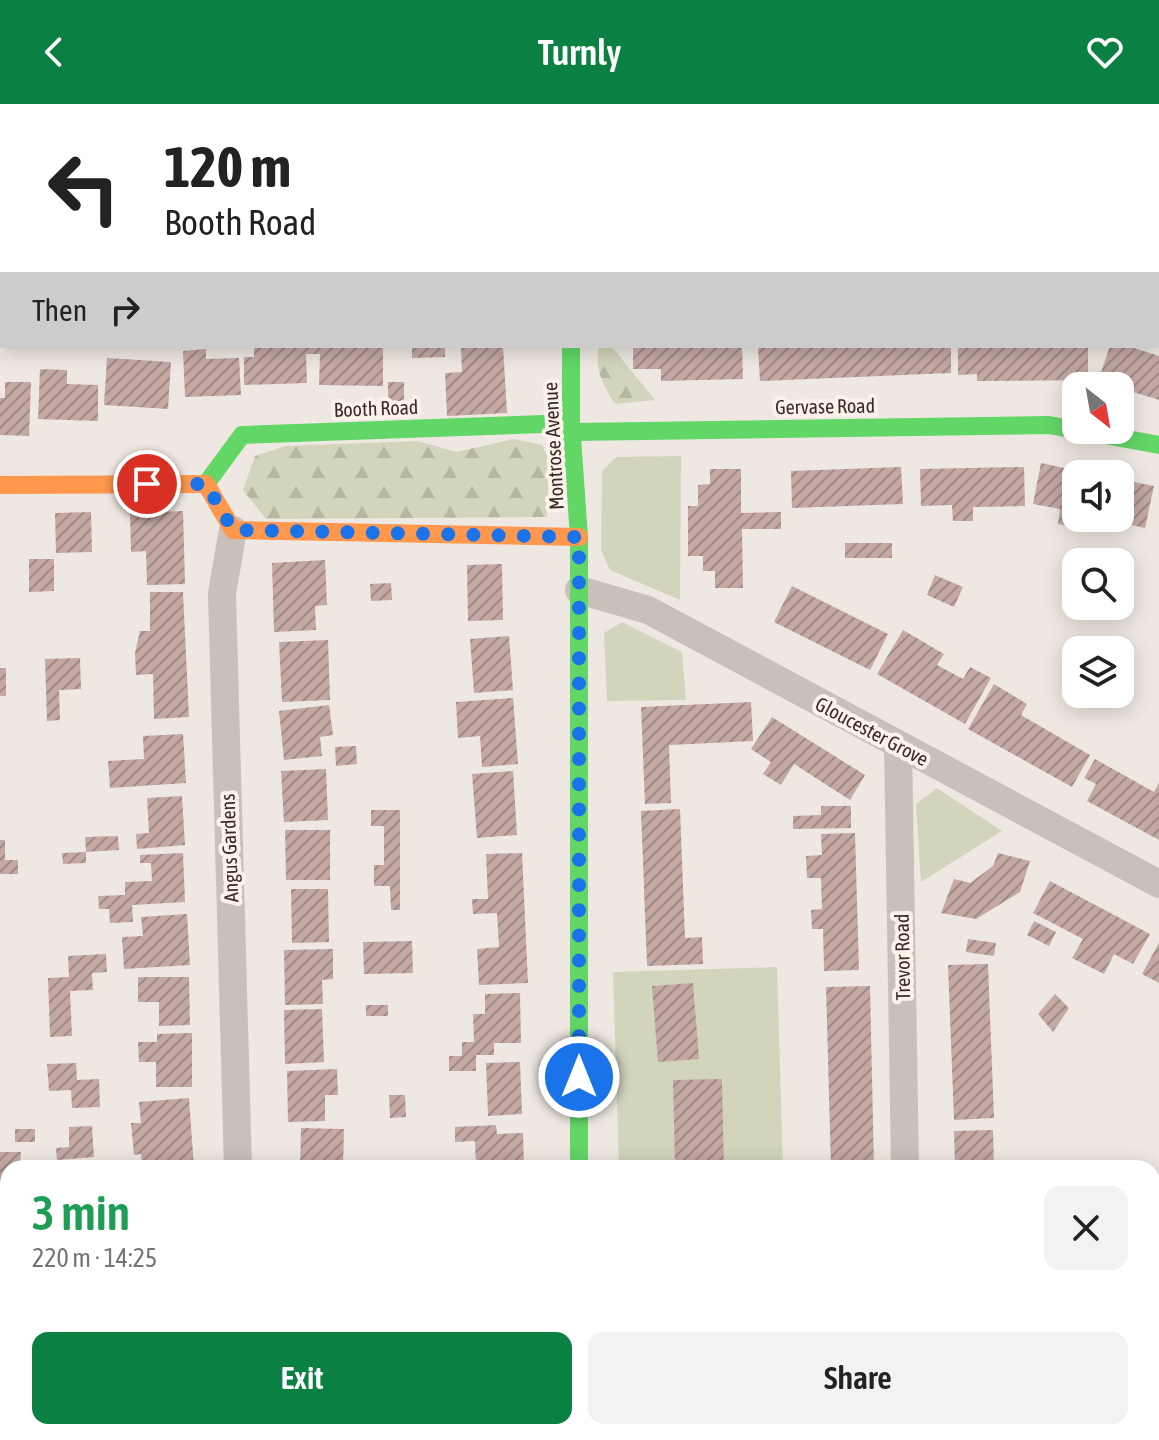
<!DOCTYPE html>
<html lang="en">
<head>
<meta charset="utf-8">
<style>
  :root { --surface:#fff; --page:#f2f2f2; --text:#222; --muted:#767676; --accent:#0b8043 }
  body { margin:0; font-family:"Asap Condensed",sans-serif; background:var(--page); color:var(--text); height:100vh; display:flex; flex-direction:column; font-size:30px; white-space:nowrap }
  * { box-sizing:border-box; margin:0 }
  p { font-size:26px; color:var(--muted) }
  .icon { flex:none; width:44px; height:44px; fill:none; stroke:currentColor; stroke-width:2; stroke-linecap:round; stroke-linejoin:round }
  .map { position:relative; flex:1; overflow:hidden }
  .details { position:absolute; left:0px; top:1056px; width:1160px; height:280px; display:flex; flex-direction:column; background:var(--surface); border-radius:24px 24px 0 0; box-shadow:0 4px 20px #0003 }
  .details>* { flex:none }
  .banner { position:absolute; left:0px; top:0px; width:1160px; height:244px; box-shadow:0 4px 20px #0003; background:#fff; color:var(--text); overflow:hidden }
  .needle { width:52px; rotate:149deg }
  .tools { position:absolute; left:1062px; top:268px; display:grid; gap:16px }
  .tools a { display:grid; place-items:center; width:72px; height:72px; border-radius:16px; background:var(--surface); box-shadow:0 4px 20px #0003; font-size:40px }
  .pin { position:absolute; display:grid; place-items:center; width:68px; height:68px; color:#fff; margin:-34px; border:4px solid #fff; border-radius:50%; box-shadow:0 2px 8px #0007 }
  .me { position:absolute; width:88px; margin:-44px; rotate:0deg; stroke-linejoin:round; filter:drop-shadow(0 0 6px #0008) }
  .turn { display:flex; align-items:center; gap:28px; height:168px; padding:0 32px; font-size:36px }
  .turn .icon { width:104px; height:104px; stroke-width:2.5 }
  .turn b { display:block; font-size:56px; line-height:68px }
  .then { display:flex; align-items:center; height:76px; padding:0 32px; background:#0003; gap:16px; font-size:30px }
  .round { display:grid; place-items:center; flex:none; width:84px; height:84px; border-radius:16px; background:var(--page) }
  .head { display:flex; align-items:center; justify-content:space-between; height:136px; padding:0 32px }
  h1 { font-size:48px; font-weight:600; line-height:60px; color:#1e9e55 }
  .cta { display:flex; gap:16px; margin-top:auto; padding:16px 32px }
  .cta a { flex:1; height:92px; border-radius:16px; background:var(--accent); color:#fff; font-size:32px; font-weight:600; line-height:92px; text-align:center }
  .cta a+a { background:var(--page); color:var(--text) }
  header { display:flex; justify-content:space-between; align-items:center; height:104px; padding:0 32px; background:var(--accent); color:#fff; font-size:36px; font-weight:600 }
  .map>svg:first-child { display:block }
  .green { fill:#d2d5bc }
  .forest { fill:url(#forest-firs) }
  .park { fill:url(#park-tufts) }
  .building { fill:url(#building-hatch) }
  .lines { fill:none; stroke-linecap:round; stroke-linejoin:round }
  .street { stroke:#c9c0bb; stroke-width:28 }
  .fast { stroke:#63d668; stroke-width:18 }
  .slow { stroke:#ff974d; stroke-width:18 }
  .rail { stroke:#b0a9a6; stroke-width:6; stroke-dasharray:2 6; stroke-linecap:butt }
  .route { stroke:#1a73e8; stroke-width:14; stroke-dasharray:0 25.2 }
  .labels { text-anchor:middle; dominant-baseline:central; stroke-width:8; stroke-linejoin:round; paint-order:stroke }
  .street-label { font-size:20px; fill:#3a2c29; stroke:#fbf2ea }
</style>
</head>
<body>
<header><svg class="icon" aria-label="back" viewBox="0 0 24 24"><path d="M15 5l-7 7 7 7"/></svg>Turnly<svg class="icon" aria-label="heart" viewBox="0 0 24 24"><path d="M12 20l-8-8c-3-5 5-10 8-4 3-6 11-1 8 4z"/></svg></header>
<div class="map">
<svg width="1159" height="1336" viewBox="0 0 1159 1336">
  <defs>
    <pattern id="forest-firs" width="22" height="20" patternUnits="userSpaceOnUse" patternTransform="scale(2)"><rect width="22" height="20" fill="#d2d5bc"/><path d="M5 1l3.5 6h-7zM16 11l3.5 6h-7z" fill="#b5b7a2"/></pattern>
    <pattern id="park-tufts" width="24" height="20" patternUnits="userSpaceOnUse" patternTransform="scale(2)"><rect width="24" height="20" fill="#d2d5bc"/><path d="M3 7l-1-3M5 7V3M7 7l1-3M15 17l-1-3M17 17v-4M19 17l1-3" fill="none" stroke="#b5b7a2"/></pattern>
    <pattern id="building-hatch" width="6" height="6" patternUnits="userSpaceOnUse" patternTransform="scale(2)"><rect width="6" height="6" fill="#c4a9a3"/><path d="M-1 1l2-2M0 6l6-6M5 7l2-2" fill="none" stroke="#a08a85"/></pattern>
  </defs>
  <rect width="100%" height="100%" fill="#efe8e2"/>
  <g class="green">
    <path d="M681 352 680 496 610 466 601 446 602 367 616 353Z"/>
    <path d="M622 518 682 548 686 596 607 597 604 529Z"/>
    <path d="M937 684 1002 727 921 778 916 700Z"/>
    <path d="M777 863 783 1064H619L613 868Z"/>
    <path d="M1159 1155V1287L1158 1288 1152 1286V1159Z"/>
  </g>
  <g class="forest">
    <path d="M606 0H1159V34L1158 2H606Z"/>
    <path d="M599 242H611L655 296 615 300C603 282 594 264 599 242Z"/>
    <path d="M514 335 542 341 550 357 547 413 266 415 243 386 255 352 285 342 418 337 456 348Z"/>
  </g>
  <path class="park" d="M0 0H568L2 2V6Z"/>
  <g class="building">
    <path d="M254 242 383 243V282L319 281 320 250H306L307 279 244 281V253H254Z"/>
    <path d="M412 242H445V253L412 254Z"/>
    <path d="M503 242 507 309 447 312 445 269 462 268 461 243Z"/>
    <path d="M633 242H742L743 275 661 277V265H633Z"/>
    <path d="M951 242V269L760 277 758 243Z"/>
    <path d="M958 242H1088V276L977 277V270L958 271Z"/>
    <path d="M1110 242H1128L1159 252V296L1098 277Z"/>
    <path d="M206 245V255L239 254 241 291 185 293 183 247Z"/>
    <path d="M107 254 171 258 168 305 104 301Z"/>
    <path d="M40 265 67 266V280L98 281V317L38 315Z"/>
    <path d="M5 278H31L29 332 0 331V294H5Z"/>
    <rect x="388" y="278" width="16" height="20"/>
    <path d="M1041 359 1087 369 1076 370V414H1081L1079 424 1058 420 1060 405 1033 400Z"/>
    <path d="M901 363 903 400 792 404 791 367Z"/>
    <path d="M1024 363 1025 402 973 403V417H953L952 401 921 402 920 365Z"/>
    <path d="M710 365H741V409L781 408V425H742L743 484H715V467H703V452H688V402H698V381L710 380Z"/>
    <path d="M1120 375 1154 382 1145 424 1105 415 1120 414Z"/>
    <path d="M183 407 185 480 147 481 146 447 131 448 130 409Z"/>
    <path d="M91 408 92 448 56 449 55 409Z"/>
    <rect x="845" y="439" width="47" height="15"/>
    <path d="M29 455H54V487L29 488Z"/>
    <path d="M325 456 327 501 315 502 316 526 274 528 272 459Z"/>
    <path d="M502 460 503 516 468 517 467 461Z"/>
    <path d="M935 471 963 483 954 503 927 491Z"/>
    <path d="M391 479 392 496 371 497 370 480Z"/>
    <path d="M792 482 888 530 870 566 774 518Z"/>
    <path d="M150 488H183L189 613 154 615 153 570 136 571 135 549 140 527H150Z"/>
    <path d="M903 526 944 550 937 561 963 575 970 563 991 574 965 620 877 570Z"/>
    <path d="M509 532 513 586 474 589 470 535Z"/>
    <path d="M328 536 330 596 282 598 279 538Z"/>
    <path d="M80 554 81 585 59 586 60 616 47 617 45 555Z"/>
    <rect x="0" y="564" width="6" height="28"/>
    <path d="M994 580 1027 600 1021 611 1090 651 1072 683 968 625Z"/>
    <path d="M513 594 518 660 482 663 480 632 458 634 456 598Z"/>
    <path d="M751 598 753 637 669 641 671 699 645 700 641 603Z"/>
    <path d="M329 601 333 631 320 633 322 652 284 656 279 607Z"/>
    <path d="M772 613 865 671 850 696 794 660 781 681 763 670 771 658 751 645Z"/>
    <path d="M183 630 186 679 110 684 108 657 144 655 143 632Z"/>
    <path d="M356 642 357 660 336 662 335 643Z"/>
    <path d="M1095 655 1154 688 1159 679V736L1087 697 1096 680 1084 674Z"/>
    <path d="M326 665 328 716 284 718 281 667Z"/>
    <path d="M513 667 517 731 477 734 472 670Z"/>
    <path d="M182 692 185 741 137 745 136 730 149 729 147 694Z"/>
    <path d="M821 702H851V724L793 725V712L821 711Z"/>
    <path d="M680 705 685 834 702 833 703 860 647 862 641 707Z"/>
    <path d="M371 706H400V806H391L390 782H374V761H384V722H371Z"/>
    <path d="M285 726H330V776H286Z"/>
    <path d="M855 729 859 866 824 867 823 825H812L811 806 822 805 821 774H807L806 752 822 751 821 730Z"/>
    <path d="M118 732 119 746 86 748 85 733Z"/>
    <path d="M0 736H5V756H18V770H0Z"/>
    <path d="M86 748V759L63 760 62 749Z"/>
    <path d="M183 749 185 798 132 801 133 818 110 819 109 805H99L98 792 125 791V778L152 777 151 759H140V751Z"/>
    <path d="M522 749 528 879 479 881 477 845 499 843 497 809 473 810 472 795H488L486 750Z"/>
    <path d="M998 749 1030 757 1020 788 976 815 941 809 954 775 970 779 993 762Z"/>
    <path d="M1050 777 1150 830 1133 860 1114 850 1104 870 1072 854 1083 835 1033 809Z"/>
    <path d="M291 785H328L329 838 292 839Z"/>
    <path d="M187 810 190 861 124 865 122 833 143 832 141 813Z"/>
    <path d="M1034 817 1056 828 1049 842 1027 831Z"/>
    <path d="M968 835 996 839 994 852 966 848Z"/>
    <path d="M412 837 413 869 364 870 363 838Z"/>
    <path d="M1159 839V879L1142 870Z"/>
    <path d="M333 845V875L322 876 323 900 285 901 284 846Z"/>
    <path d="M106 850 107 868 92 869 93 886 70 887 72 932 50 933 48 874 69 873 68 852Z"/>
    <path d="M988 860 994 1014 954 1016 948 861Z"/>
    <path d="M138 873H189L190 921 159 922V898H138Z"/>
    <path d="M693 879 699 955 658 958 652 882Z"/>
    <path d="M870 882 874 1064H831L826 883Z"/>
    <path d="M520 889 521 939H494V951H476V967H449V952H462V938H474L473 910H485V890Z"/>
    <path d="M1055 890 1069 904 1053 928 1038 910Z"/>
    <rect x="366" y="901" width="22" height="11"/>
    <path d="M322 905 324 958 285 960 284 906Z"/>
    <path d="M192 929V983H156V958H139L138 938H157V930Z"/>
    <path d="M520 958 522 1010 488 1012 486 959Z"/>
    <path d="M76 959 77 976 99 975 100 1003 72 1004 71 986 49 987 47 960Z"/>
    <path d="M337 965 338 991H325V1017L288 1018 287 967Z"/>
    <path d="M722 975 724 1064H675L673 976Z"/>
    <path d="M389 991H405L406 1013 390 1014Z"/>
    <path d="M189 994 194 1064H142L141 1050 134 1051 131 1019H141L139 998Z"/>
    <path d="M496 1021 497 1030 523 1029 524 1064H476L475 1037 455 1038V1023Z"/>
    <path d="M92 1022 94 1053 57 1056 56 1044 69 1043V1023Z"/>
    <path d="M301 1024 344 1025 343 1064H300Z"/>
    <rect x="15" y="1025" width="20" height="13"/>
    <path d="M993 1026 994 1064H955L954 1027Z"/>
    <path d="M0 1048H21L20 1064H8V1097H0Z"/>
    <path d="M1159 1084V1131L1152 1135V1088Z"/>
    <path d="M3 1101H8V1137L0 1133V1111Z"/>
    <path d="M172 1328H203L204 1336H172Z"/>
    <rect x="307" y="1328" width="21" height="8"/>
    <path d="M491 1328H524L525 1336H491Z"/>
    <path d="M657 1328H700L701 1336H657Z"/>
    <path d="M850 1328H897L901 1336H854Z"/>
    <path d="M1025 1328H1032L1043 1336H1019Z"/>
  </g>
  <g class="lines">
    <g class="street">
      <path d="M233 426 222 489 238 1064"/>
      <path d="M579 486 648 506 1159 780"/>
      <path d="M898 641 905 1064"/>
      <path d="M246 1328V1336"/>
      <path d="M938 1328 943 1336"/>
    </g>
    <g class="fast">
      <path d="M568 0 569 2"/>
      <path d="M571 242V319L579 433V1064"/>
      <path d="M1078 326 1159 341"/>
      <path d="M574 328 1049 321 1076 326"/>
      <path d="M206 380 242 331 571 319"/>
      <path d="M589 1328V1336"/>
    </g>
    <g class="slow">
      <path d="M206 380 233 426 579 433"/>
      <path d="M0 381 206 380"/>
      <path d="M0 1327 23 1336"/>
    </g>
    <g class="rail">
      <path d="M0 29H2"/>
      <path d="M0 48H2"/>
      <path d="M1158 67H1159"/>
      <path d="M1158 84H1159"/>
    </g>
  </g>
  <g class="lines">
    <path class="route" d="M147 380H206L233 426 579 433V973"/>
  </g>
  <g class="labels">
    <g class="street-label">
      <text transform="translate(825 302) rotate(-1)">Gervase Road</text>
      <text transform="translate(376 304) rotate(-2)">Booth Road</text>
      <text transform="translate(553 342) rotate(-93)">Montrose Avenue</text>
      <text transform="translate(872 627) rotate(28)">Gloucester Grove</text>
      <text transform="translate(229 744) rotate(-92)">Angus Gardens</text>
      <text transform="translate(902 853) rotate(-91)">Trevor Road</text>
    </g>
  </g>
</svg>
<div class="tools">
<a><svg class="needle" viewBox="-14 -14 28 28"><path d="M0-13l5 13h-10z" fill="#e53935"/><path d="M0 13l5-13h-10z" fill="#767676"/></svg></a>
<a><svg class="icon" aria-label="sound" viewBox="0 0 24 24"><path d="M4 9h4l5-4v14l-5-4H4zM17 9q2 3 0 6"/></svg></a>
<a><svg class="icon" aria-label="search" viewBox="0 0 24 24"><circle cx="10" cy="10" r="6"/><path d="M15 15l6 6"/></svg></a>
<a><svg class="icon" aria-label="layers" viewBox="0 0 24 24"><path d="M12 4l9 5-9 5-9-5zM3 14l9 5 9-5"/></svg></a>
</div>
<div class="pin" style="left:147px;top:380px;background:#d93025"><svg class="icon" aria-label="arrive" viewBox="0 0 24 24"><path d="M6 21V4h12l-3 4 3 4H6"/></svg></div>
<svg class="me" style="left:579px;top:973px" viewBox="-20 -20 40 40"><circle r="17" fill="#1a73e8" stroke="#fff" stroke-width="3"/><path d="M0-11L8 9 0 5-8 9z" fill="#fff"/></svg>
<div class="banner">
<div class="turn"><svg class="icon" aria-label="left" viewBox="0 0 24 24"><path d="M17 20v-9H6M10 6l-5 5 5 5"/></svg><div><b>120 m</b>Booth Road</div></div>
<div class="then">Then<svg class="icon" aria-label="right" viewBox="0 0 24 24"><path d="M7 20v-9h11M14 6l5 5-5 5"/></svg></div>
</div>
<section class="details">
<div class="head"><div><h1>3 min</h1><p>220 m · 14:25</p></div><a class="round"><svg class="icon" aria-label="close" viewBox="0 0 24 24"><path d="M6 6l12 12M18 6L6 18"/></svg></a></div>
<div class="cta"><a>Exit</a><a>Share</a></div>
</section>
</div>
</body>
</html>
